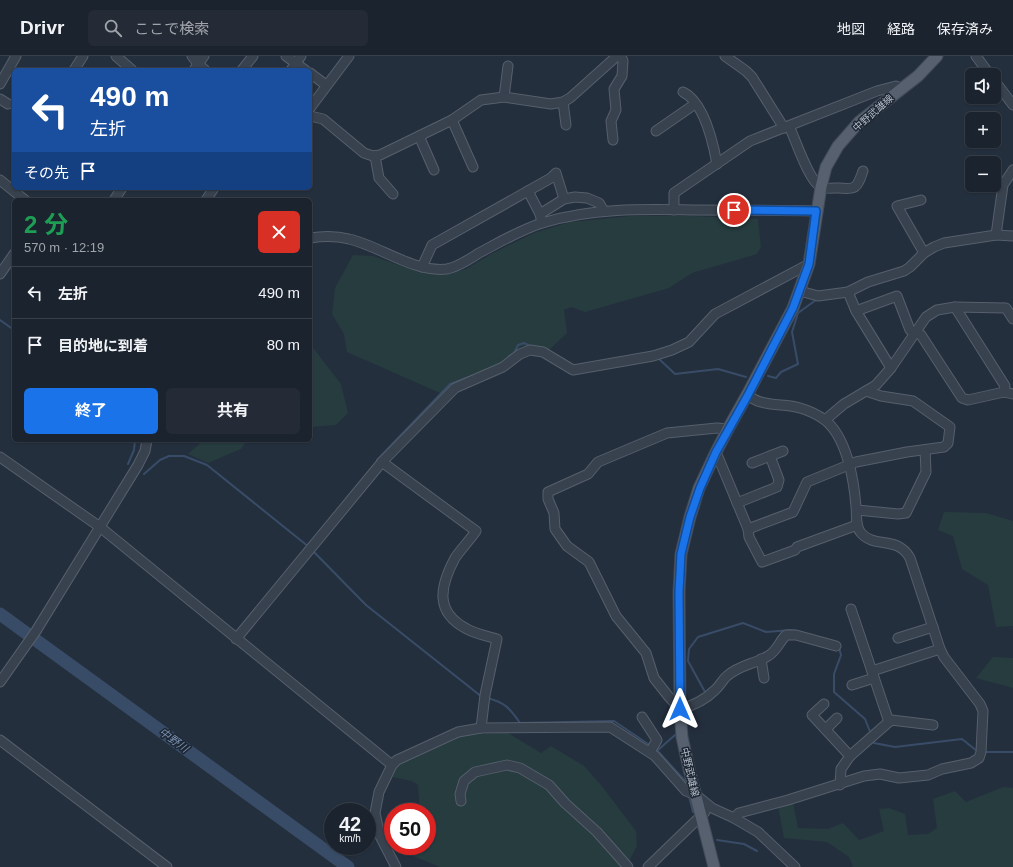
<!DOCTYPE html>
<html lang="ja">
<head>
<meta charset="utf-8">
<style>
  :root { --surface:#1b232e; --page:#242b36; --text:#f1f3f6; --muted:#a0a4aa; --line:#39404a; --accent:#1a73e8 }
  body { margin:0; font-family:Helvetica,"Noto Sans JP",sans-serif; background:var(--page); color:var(--text); height:100vh; display:flex; flex-direction:column; font-size:15px; white-space:nowrap }
  * { box-sizing:border-box; margin:0 }
  p { font-size:13px; color:var(--muted) }
  .icon { flex:none; width:22px; height:22px; fill:none; stroke:currentColor; stroke-width:2; stroke-linecap:round; stroke-linejoin:round }
  .map { position:relative; flex:1; overflow:hidden }
  .panel { position:absolute; left:12px; top:142px; width:300px; height:244px; display:flex; flex-direction:column; background:var(--surface); border-radius:6px; box-shadow:0 1px 3px #0004,0 0 0 1px var(--line) }
  .panel>* { flex:none }
  .guide { position:absolute; left:12px; top:12px; width:300px; height:122px; border-radius:6px; box-shadow:0 1px 3px #0004,0 0 0 1px var(--line); background:#1a4fa0; color:#fff; overflow:hidden }
  .controls { position:absolute; left:965px; top:12px; display:grid; gap:8px }
  .controls a { display:grid; place-items:center; width:36px; height:36px; border-radius:6px; background:var(--surface); box-shadow:0 1px 3px #0004,0 0 0 1px var(--line); font-size:20px }
  .speed { position:absolute; left:324px; top:747px; display:flex; gap:8px; font-size:20px; font-weight:700; text-align:center }
  .speed>* { display:grid; place-content:center; width:52px; height:52px; border-radius:50%; background:var(--surface); box-shadow:0 1px 3px #0004,0 0 0 1px var(--line); line-height:1 }
  .speed small { font-size:10px; font-weight:400 }
  .speed .limit { border:6px solid #d22; background:#fff; color:#111 }
  .pin { position:absolute; display:grid; place-items:center; width:34px; height:34px; color:#fff; margin:-17px; border:2px solid #fff; border-radius:50%; box-shadow:0 1px 4px #0007 }
  .me { position:absolute; width:44px; margin:-22px; rotate:0deg; stroke-linejoin:round; filter:drop-shadow(0 0 3px #0008) }
  .turn { display:flex; align-items:center; gap:14px; height:84px; padding:0 12px; font-size:18px }
  .turn .icon { width:52px; height:52px; stroke-width:2.5 }
  .turn b { display:block; font-size:28px; line-height:34px }
  .then { display:flex; align-items:center; height:38px; padding:0 12px; background:#0003; gap:8px; font-size:15px }
  .round { display:grid; place-items:center; flex:none; width:42px; height:42px; border-radius:6px; background:var(--page) }
  .summary { display:flex; align-items:center; justify-content:space-between; height:68px; padding:0 12px }
  h1 { font-size:24px; font-weight:700; line-height:30px; color:#1e9e55 }
  .button { display:flex; gap:8px; margin-top:auto; padding:8px 12px }
  .button a { flex:1; height:46px; border-radius:6px; background:var(--accent); color:#fff; font-size:16px; font-weight:700; line-height:46px; text-align:center }
  .button a+a { background:var(--page); color:var(--text) }
  ul { padding:0; list-style:none }
  li { display:flex; align-items:center; gap:12px; height:52px; padding:0 12px; border-top:1px solid var(--line) }
  li div { flex:1 }
  li b { display:block; font-size:15px }
  li em { font-style:normal }
  header { display:flex; align-items:center; gap:24px; box-sizing:border-box; height:56px; padding:0 20px; background:var(--surface); border-bottom:1px solid var(--line) }
  header strong { font-size:19px }
  nav { display:flex; gap:22px; margin-inline-start:auto; font-size:14px }
  .search { width:280px; height:36px; background:var(--page); display:flex; align-items:center; gap:10px; box-sizing:border-box; padding:0 14px; border-radius:6px; color:var(--muted); font-size:15px }
  .map>svg:first-child { display:block }
  .green { fill:#263c3f }
  .lines { fill:none; stroke-linecap:round; stroke-linejoin:round }
  .stream { stroke:#394c67; stroke-width:2 }
  .river { stroke:#394c67; stroke-width:13 }
  .minor-casing { stroke:#565f6c; stroke-width:11 }
  .major-casing { stroke:#414a57; stroke-width:13 }
  .minor { stroke:#38414e; stroke-width:9 }
  .major { stroke:#56606e; stroke-width:11 }
  .route-casing { stroke:#114b97; stroke-width:10 }
  .route { stroke:#1a73e8; stroke-width:7 }
  .labels { text-anchor:middle; dominant-baseline:central; stroke-width:3; stroke-linejoin:round; paint-order:stroke }
  .street-label { font-size:10px; fill:#b4bcc9; stroke:#1d2633 }
  .water-label { font-size:11px; font-style:italic; fill:#7c92b1; stroke:#1d2633 }
</style>
</head>
<body>
<header>
<strong>Drivr</strong>
<div class="search"><svg class="icon" aria-label="search" viewBox="0 0 24 24"><circle cx="10" cy="10" r="6"/><path d="M15 15l6 6"/></svg>ここで検索</div>
<nav><a>地図</a><a>経路</a><a>保存済み</a></nav>
</header>
<div class="map">
<svg width="1013" height="811" viewBox="0 0 1013 811">
  <rect width="100%" height="100%" fill="#242f3e"/>
  <g class="green">
    <path d="M631 160H689L758 163 761 191 757 198 692 217 669 232 585 256 571 251 564 254 567 277 549 294 522 290 506 307 440 337 347 296 344 278 332 258 335 232 353 199 373 200 421 217 446 219 466 213 493 197 534 177 570 166Z"/>
    <path d="M310 288 341 328 348 357 336 369 310 371Z"/>
    <path d="M204 384H247L241 393 208 407 188 398Z"/>
    <path d="M944 456 986 457 1013 465V570L996 571 988 529 962 513 953 480 938 474Z"/>
    <path d="M993 601 1013 602V632L976 622Z"/>
    <path d="M508 677 541 697 551 690 584 710 601 729 636 775 637 790 626 811H440L406 797 403 790H427V756H420L418 729 412 725 392 721 398 709 415 700 462 679Z"/>
    <path d="M1003 731 1013 732V811H851L853 810 849 801 827 786 784 782 778 750 793 746 798 772 828 773 843 767 859 784 884 775 879 753 889 752 905 758 908 779 928 778 937 772 933 743 955 735 966 746Z"/>
  </g>
  <g class="lines">
    <g class="stream">
      <path d="M0 264 14 274"/>
      <path d="M509 300 514 297 518 289 524 287 530 290"/>
      <path d="M657 301 675 318 718 313 746 321"/>
      <path d="M768 320 776 322 781 316 798 308 792 276 798 257 816 244"/>
      <path d="M377 404 450 328 474 319"/>
      <path d="M128 408 134 394 135 384"/>
      <path d="M144 418 160 404 169 400H184L207 409 309 491"/>
      <path d="M312 494 366 549 482 641"/>
      <path d="M839 592 841 599 834 618V636L865 663 871 678"/>
      <path d="M705 636 688 605 689 593 698 581 743 567 766 576 791 574 796 575"/>
      <path d="M487 642C504 646 510 652 520 667L614 665 651 690"/>
      <path d="M688 654 689 666"/>
      <path d="M874 687 895 691 962 683 977 695"/>
      <path d="M655 692 687 727V731"/>
      <path d="M658 694 675 679"/>
      <path d="M986 696H1013"/>
      <path d="M689 740 693 756"/>
      <path d="M717 784 744 788 757 795"/>
    </g>
    <path class="river" d="M0 558 348 811"/>
    <defs>
      <g id="minor">
        <path d="M116 0 132 14"/>
        <path d="M192 0 198 8 204 0"/>
        <path d="M286 0 305 14"/>
        <path d="M725 0 746 15 752 21 784 72"/>
        <path d="M976 0 990 19"/>
        <path d="M74 14 83 0"/>
        <path d="M194 14 198 8 205 14"/>
        <path d="M242 14 253 0"/>
        <path d="M291 14 301 0"/>
        <path d="M310 17 326 29"/>
        <path d="M994 24 1013 49"/>
        <path d="M0 28 16 0"/>
        <path d="M683 36C704 46 713 86 717 108"/>
        <path d="M504 41 508 10"/>
        <path d="M0 43 8 48"/>
        <path d="M563 46 566 69"/>
        <path d="M310 52 349 0"/>
        <path d="M310 60 323 63 364 97 373 100 380 99 452 64 481 44 504 41 551 48 563 46 570 42 617 0"/>
        <path d="M452 64 473 111"/>
        <path d="M789 70C795 82 809 126 821 131 826 133 834 132 839 132 857 134 857 131 863 115"/>
        <path d="M656 75 695 48"/>
        <path d="M419 80 434 114"/>
        <path d="M613 84 611 65 616 54 614 33 622 20 623 5 621 0"/>
        <path d="M375 100 379 122 393 138"/>
        <path d="M0 124 25 144"/>
        <path d="M528 135 540 158"/>
        <path d="M114 144 122 132"/>
        <path d="M206 144 214 132"/>
        <path d="M921 144 897 150 924 197"/>
        <path d="M674 154V137L750 85 877 35 896 30 902 33"/>
        <path d="M542 167 540 158 564 143 575 141 587 142 599 147 604 155"/>
        <path d="M996 179 1013 180"/>
        <path d="M310 182C323 180 337 180 349 183 380 190 414 217 447 213 458 211 470 203 479 197 500 186 520 174 542 167 591 152 642 153 692 154 734 154 775 154 817 155"/>
        <path d="M422 211 432 189 551 122 556 117 564 143"/>
        <path d="M0 218 14 198"/>
        <path d="M800 235 818 240 848 236 868 226 904 215 910 211 924 197 934 191 944 187 996 179 1003 129 1013 114"/>
        <path d="M848 236 856 255 891 312"/>
        <path d="M955 251 1005 330 1004 336"/>
        <path d="M856 255 897 240 910 274 921 279 962 342 968 344 1004 336 1013 338"/>
        <path d="M825 364 844 348 876 329 891 312 926 261 937 254 955 251 1006 252 1013 263"/>
        <path d="M728 373 717 372 667 377 598 406 588 418 548 436V443L554 457 555 473 567 490 589 506 616 560 646 597 654 622 669 641 680 653C692 650 706 643 715 634 720 630 722 624 727 620 739 609 755 608 768 600 777 595 779 586 786 579H796L836 590"/>
        <path d="M716 396 748 473 793 456 807 426 856 406 907 396 944 391 948 387 950 371 913 345 881 340 866 335"/>
        <path d="M0 401 100 471 392 709"/>
        <path d="M382 406 476 475C470 484 461 493 455 502 440 530 434 556 467 573 476 578 487 580 497 583L485 639 481 672"/>
        <path d="M752 407 783 395"/>
        <path d="M737 447 777 431 779 424 770 400"/>
        <path d="M857 454 898 458 906 457 926 416 925 394"/>
        <path d="M748 473 749 481 762 506 795 494 797 491 857 469"/>
        <path d="M851 553 889 666"/>
        <path d="M898 582 933 571"/>
        <path d="M236 583 382 406 455 332 503 311 520 298 530 294 543 296 573 314 653 300 672 294 689 286 715 258 809 208"/>
        <path d="M761 603 764 622"/>
        <path d="M872 615 940 593"/>
        <path d="M0 626 36 575 138 409 145 395 147 384"/>
        <path d="M852 629 874 622"/>
        <path d="M824 648 812 659 850 700 841 713 840 729"/>
        <path d="M642 661 657 684 650 696"/>
        <path d="M826 673 837 662"/>
        <path d="M0 684 167 811"/>
        <path d="M850 700 891 664 933 669"/>
        <path d="M461 745 460 738 464 725 475 716 507 709 520 712 549 729 565 747 597 776 628 811"/>
        <path d="M734 762 739 757 788 744 864 720 880 718 899 722 928 719 942 713 971 707 979 702 981 696 983 655 980 648 944 601 940 593 910 502C897 479 875 493 861 477 855 470 857 459 856 451 854 424 847 382 825 364 818 359 807 354 800 352 788 348 774 350 761 346 756 345 752 342 747 339"/>
        <path d="M396 811 380 780 375 757 379 736 392 709 397 704 458 676 481 672 610 671 655 700 686 735 696 739 712 752 734 762 758 776 795 811"/>
        <path d="M648 811 705 756"/>
      </g>
      <path id="major" d="M714 811 689 713 682 681 680 653 679 536 681 498 690 461 699 432 716 396 728 373 747 339 793 252 809 208 821 131 826 111 838 90 859 66 918 20 937 0"/>
    </defs>
    <use href="#minor" class="minor-casing"/>
    <use href="#major" class="major-casing"/>
    <use href="#minor" class="minor"/>
    <use href="#major" class="major"/>
  </g>
  <g class="lines">
    <defs>
      <path id="route" d="M680 653 679 536 681 498 690 461 700 432 716 396 748 339 793 252 809 208 816 155 734 154"/>
    </defs>
    <use href="#route" class="route-casing"/>
    <use href="#route" class="route"/>
  </g>
  <g class="labels">
    <g class="street-label">
      <text transform="translate(873 57) rotate(-41)">中野武雄線</text>
      <text transform="translate(690 716) rotate(77)">中野武雄線</text>
    </g>
    <g class="water-label">
      <text transform="translate(174 684) rotate(36)">中野川</text>
    </g>
  </g>
</svg>
<div class="controls">
<a><svg class="icon" aria-label="sound" viewBox="0 0 24 24"><path d="M4 9h4l5-4v14l-5-4H4zM17 9q2 3 0 6"/></svg></a>
<a>+</a>
<a>−</a>
</div>
<div class="speed"><div>42<small>km/h</small></div><div class="limit">50</div></div>
<div class="pin" style="left:734px;top:154px;background:#d93025"><svg class="icon" aria-label="arrive" viewBox="0 0 24 24"><path d="M6 21V4h12l-3 4 3 4H6"/></svg></div>
<svg class="me" style="left:680px;top:653px" viewBox="-20 -20 40 40"><path d="M0-17L14 15 0 8-14 15z" fill="#1a73e8" stroke="#fff" stroke-width="4"/></svg>
<div class="guide">
<div class="turn"><svg class="icon" aria-label="left" viewBox="0 0 24 24"><path d="M17 20v-9H6M10 6l-5 5 5 5"/></svg><div><b>490 m</b>左折</div></div>
<div class="then">その先<svg class="icon" aria-label="arrive" viewBox="0 0 24 24"><path d="M6 21V4h12l-3 4 3 4H6"/></svg></div>
</div>
<section class="panel">
<div class="summary"><div><h1>2 分</h1><p>570 m · 12:19</p></div><a class="round" style="background:#d93025;color:#fff"><svg class="icon" aria-label="close" viewBox="0 0 24 24"><path d="M6 6l12 12M18 6L6 18"/></svg></a></div>
<ul>
<li><svg class="icon" aria-label="left" viewBox="0 0 24 24"><path d="M17 20v-9H6M10 6l-5 5 5 5"/></svg><div><b>左折</b></div><em>490 m</em></li>
<li><svg class="icon" aria-label="arrive" viewBox="0 0 24 24"><path d="M6 21V4h12l-3 4 3 4H6"/></svg><div><b>目的地に到着</b></div><em>80 m</em></li>
</ul>
<div class="button"><a>終了</a><a>共有</a></div>
</section>
</div>
</body>
</html>
